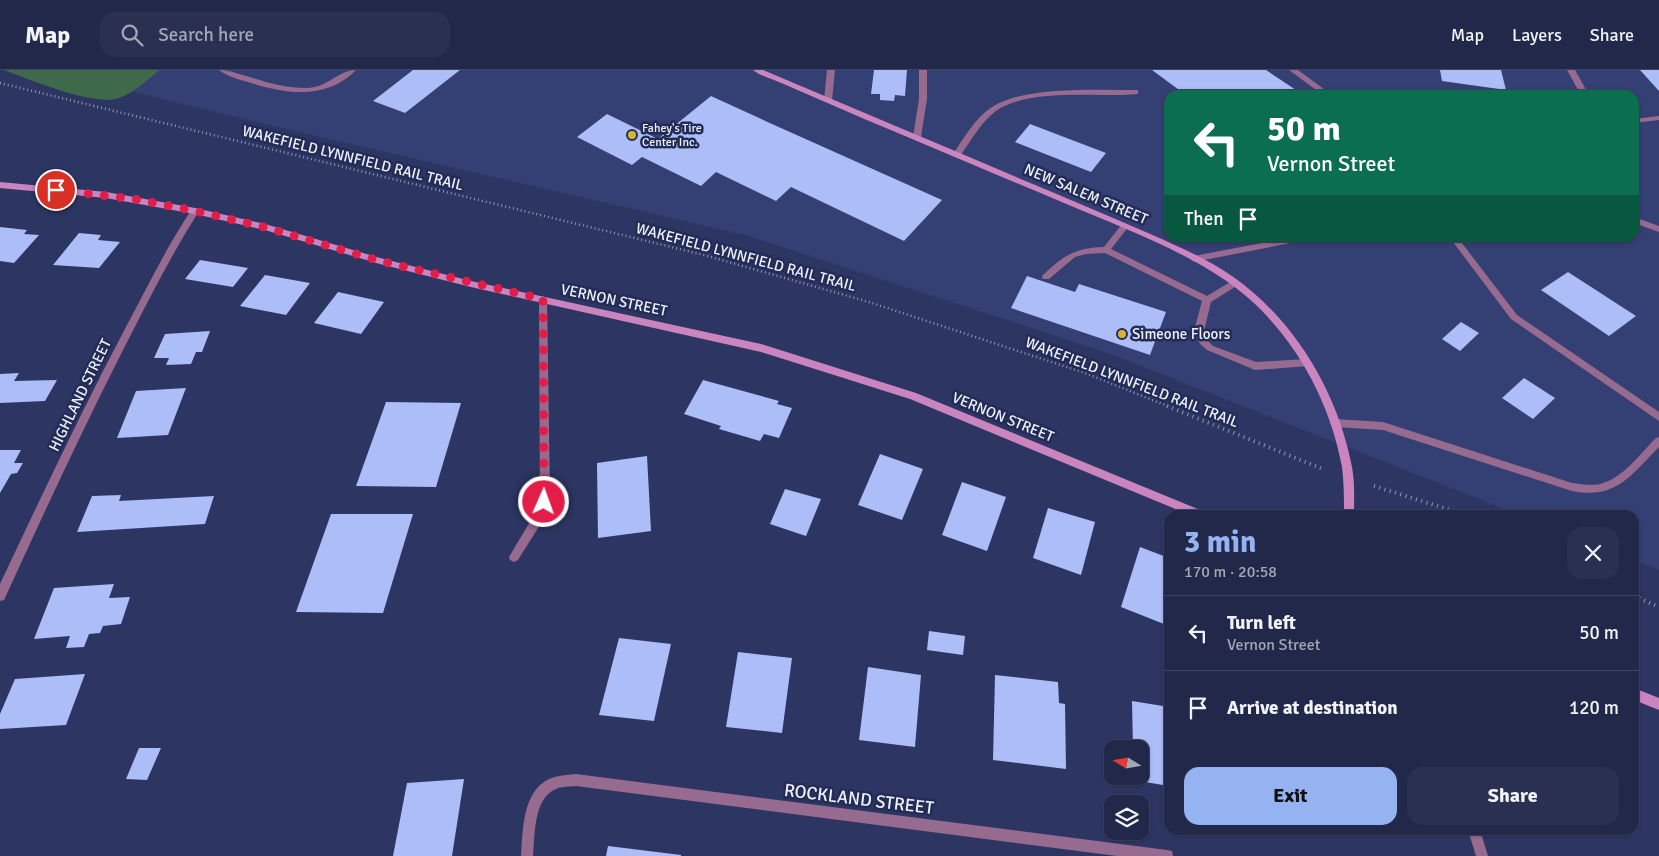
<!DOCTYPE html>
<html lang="en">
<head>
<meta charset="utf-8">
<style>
  :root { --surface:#22284a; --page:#2a3051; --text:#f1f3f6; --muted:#a2a6b5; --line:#3f4462; --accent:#95b2f1 }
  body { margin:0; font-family:Signika,sans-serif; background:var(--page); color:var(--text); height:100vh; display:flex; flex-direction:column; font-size:19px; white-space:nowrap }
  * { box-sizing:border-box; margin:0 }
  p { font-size:16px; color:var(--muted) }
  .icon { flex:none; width:28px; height:28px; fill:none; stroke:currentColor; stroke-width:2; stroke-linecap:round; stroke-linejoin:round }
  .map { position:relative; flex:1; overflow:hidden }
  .side { position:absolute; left:1164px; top:440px; width:475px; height:325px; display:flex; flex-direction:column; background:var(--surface); border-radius:15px; box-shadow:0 1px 4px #0004,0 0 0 1px var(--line) }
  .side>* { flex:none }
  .guide { position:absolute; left:1164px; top:20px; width:475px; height:152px; border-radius:15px; box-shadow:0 1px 4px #0004,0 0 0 1px var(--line); background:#0b6e4f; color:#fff; overflow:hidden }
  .needle { width:32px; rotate:281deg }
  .buttons { position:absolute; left:1104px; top:670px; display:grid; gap:10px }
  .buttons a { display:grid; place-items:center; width:45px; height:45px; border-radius:10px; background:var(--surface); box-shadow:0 1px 4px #0004,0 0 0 1px var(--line); font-size:25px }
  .pin { position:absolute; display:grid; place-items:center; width:42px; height:42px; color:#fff; margin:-21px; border:2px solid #fff; border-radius:50%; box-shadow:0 1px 5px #0007 }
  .me { position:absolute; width:55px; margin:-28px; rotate:2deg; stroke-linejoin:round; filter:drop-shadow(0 0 4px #0008) }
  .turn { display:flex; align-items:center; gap:18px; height:105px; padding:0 20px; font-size:22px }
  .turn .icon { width:65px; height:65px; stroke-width:2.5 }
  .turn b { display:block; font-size:35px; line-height:42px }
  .then { display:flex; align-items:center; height:48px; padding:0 20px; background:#0003; gap:10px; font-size:19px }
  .round { display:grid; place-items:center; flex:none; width:52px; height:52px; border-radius:15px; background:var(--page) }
  .head { display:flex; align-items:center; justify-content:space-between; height:85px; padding:0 20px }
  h1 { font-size:30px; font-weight:700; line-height:38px; color:var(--accent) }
  .cta { display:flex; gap:10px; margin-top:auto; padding:10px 20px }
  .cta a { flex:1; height:58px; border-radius:15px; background:var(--accent); color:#111; font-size:20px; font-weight:700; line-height:58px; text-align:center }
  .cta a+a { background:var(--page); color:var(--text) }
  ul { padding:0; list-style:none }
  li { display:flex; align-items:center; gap:15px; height:75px; padding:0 20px; border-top:1px solid var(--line) }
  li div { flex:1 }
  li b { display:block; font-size:19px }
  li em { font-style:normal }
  header { display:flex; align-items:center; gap:30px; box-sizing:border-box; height:70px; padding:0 25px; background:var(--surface); border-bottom:1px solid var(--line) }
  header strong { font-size:24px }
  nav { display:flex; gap:28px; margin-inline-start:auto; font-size:18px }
  .search { width:350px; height:45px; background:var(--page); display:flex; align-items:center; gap:12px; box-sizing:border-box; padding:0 18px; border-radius:15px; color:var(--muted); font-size:19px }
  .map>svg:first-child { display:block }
  .built { fill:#343f73; fill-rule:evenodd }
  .green { fill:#3e6a4b }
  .building { fill:#acbdf8 }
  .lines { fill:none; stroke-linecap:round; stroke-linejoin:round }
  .path-far1 { stroke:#9197b3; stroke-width:2.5; stroke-dasharray:1 3; stroke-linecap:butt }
  .path { stroke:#9197b3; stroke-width:4; stroke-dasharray:1 4.5; stroke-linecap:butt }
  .lane { fill:#976b90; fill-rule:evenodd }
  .street { fill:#976b90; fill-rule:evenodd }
  .secondary { fill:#ca85bf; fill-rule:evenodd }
  .route { stroke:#e11d48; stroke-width:9; stroke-dasharray:0 16.2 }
  .poi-dot { fill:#d8b434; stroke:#232c57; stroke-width:2 }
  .labels { text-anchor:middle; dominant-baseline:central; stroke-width:5; stroke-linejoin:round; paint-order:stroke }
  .far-poi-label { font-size:12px; fill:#edf0fc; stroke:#232c57; text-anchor:start }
  .street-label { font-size:15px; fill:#edf0fc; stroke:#232c57 }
  .poi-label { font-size:15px; fill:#edf0fc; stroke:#232c57; text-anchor:start }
  .near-street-label { font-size:18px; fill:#edf0fc; stroke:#232c57 }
</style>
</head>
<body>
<header>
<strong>Map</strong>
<div class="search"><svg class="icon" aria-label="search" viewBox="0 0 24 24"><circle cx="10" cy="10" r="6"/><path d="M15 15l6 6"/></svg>Search here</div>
<nav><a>Map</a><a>Layers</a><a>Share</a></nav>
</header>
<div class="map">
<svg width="1659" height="786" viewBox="0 0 1659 786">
  <rect width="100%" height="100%" fill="#2d3663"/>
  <path class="built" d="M45 0H1659V500L1634 490V445H1520L1108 283 749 166 248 50ZM1169 25H1634V168H1169Z"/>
  <path class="green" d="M4 0H160C148 9 134 23 119 28 95 37 28 9 4 0Z"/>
  <g class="building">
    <path d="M413 0H460L405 43 373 31Z"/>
    <path d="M874 0H907L905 26 895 25 894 31 880 30V24H871Z"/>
    <path d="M1152 0H1266L1296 20 1286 25H1186Z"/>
    <path d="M1440 0H1501L1506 20 1442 11Z"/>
    <path d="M1640 0H1659V21Z"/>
    <path d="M711 26 772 54 942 130 904 171 791 117 776 131 716 102 701 116 642 87 632 95 577 67 607 44 658 69Z"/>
    <path d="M1030 54 1106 83 1091 102 1015 72Z"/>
    <path d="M0 157 27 160 24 164 39 165 14 193 0 191Z"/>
    <path d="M79 163 101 165 98 170 120 172 99 198 53 195Z"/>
    <path d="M200 190 248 198 233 217 185 209Z"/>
    <path d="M1568 202 1636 246 1609 266 1541 220Z"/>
    <path d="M265 205 310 213 286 245 240 236Z"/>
    <path d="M1027 206 1075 222 1079 214 1166 242 1150 285 1011 238Z"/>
    <path d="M338 222 384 232 361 264 314 253Z"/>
    <path d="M1461 252 1479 263 1460 281 1442 269Z"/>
    <path d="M210 261 202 282H196L191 294 166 295 169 288H154L165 264Z"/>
    <path d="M19 303 14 311 57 310 45 331 0 333V304Z"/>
    <path d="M1524 308 1555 328 1533 349 1502 328Z"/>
    <path d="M703 310 779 331 777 334 792 338 779 368 764 364 760 371 719 359 721 356 684 344Z"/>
    <path d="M186 318 168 365 117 368 136 321Z"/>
    <path d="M386 332 461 333 436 417 356 416Z"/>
    <path d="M0 380H21L14 393H23L17 403 11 404 0 423Z"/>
    <path d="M880 384 923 399 902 450 858 435Z"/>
    <path d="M647 386 651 461 598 468 597 393Z"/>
    <path d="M962 412 1006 427 987 481 942 465Z"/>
    <path d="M785 419 821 429 806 466 770 454Z"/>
    <path d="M121 425 119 431 214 426 205 454 77 462 92 426Z"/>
    <path d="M1048 438 1095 452 1081 505 1033 488Z"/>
    <path d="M331 444H413L383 543 296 542Z"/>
    <path d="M1140 477 1169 488V556L1121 537Z"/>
    <path d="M114 514 109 528 130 527 121 554 103 556 100 563 89 564 84 577 66 578 70 566 34 569 54 518Z"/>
    <path d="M929 561 965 566 963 585 927 580Z"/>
    <path d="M619 568 671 574 654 651 599 645Z"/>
    <path d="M738 582 792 588 782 663 726 657Z"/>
    <path d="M868 597 921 605 915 677 859 670Z"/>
    <path d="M85 604 66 655 0 659V644L15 609Z"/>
    <path d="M995 605 1058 612 1059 633 1065 634 1066 699 993 690Z"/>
    <path d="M1132 631 1169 637V716L1133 710V706H1140V679H1133Z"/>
    <path d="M139 678H161L147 710 126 709Z"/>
    <path d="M464 709 452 786H393L407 713Z"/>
    <path d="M608 776 681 785V786H606Z"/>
  </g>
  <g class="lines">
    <path class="path-far1" d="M0 13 704 185 869 232 1085 303 1170 337"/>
    <g class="path">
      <path d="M1167 336 1323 399"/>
      <path d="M1374 416 1466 445"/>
      <path d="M1634 526 1659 537"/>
    </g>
    <g class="lane">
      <path d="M219 0C231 0 241 5 253 8 270 14 288 18 306 18 328 18 338 0 356 0 327 30 287 24 251 13 241 10 228 7 219 0Z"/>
      <path d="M827 0H835L832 30 828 32 824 30Z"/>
      <path d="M919 0H927V29L921 67 917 69 913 67 919 29Z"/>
      <path d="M1289 0H1298L1332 25H1323Z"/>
      <path d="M1567 0H1575L1589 25H1581Z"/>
      <path d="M1135 20H1138V24C1128 25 1117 25 1107 25 1075 25 1023 22 996 41 981 52 971 71 960 86H954L953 84C964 68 976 47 992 37 1025 16 1096 20 1135 20Z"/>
      <path d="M1659 46V50L1634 53V49Z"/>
      <path d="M1634 147 1659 156V162L1634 153Z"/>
      <path d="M1125 153 1129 156 1111 179 1207 226 1232 211H1238L1239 213 1238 215 1211 232 1204 261 1207 270 1213 276 1256 292 1306 289 1311 293 1309 296 1255 300 1207 280 1200 274 1194 261 1202 231 1105 183 1086 184 1075 187 1049 209H1043L1042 207 1043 205C1064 185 1075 178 1104 177L1122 154Z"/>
      <path d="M1288 168H1305L1301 171 1194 192 1190 189 1194 186Z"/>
      <path d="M1450 168H1458L1517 245 1659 342V351L1511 249Z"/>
      <path d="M1335 349 1383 352 1572 413C1581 414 1591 416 1600 414 1622 409 1640 384 1656 368L1659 367V377C1631 405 1616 430 1572 421L1383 360 1335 357 1332 356 1330 353 1332 350Z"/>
    </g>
    <g class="street">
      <path d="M195 138 199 141C170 187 146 235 121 284 80 365 42 447 4 530L0 531V514C41 427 82 340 127 255 148 216 167 176 192 139Z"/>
      <path d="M543 226 547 229 550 427 543 450 518 490 514 492 510 490 509 487 534 445 540 427 539 229Z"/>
      <path d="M576 704 1167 780 1172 781 1173 786H1117L576 716C570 717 562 716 556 719 533 728 535 766 533 786H521C523 761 522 722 549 709 558 705 567 705 576 704Z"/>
      <path d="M1468 760H1480L1488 786H1476Z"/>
    </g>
    <g class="secondary">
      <path d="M753 0H763C850 37 937 73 1023 110 1065 127 1106 145 1148 163 1177 176 1206 188 1232 206 1295 250 1338 323 1352 397 1355 413 1354 429 1354 445H1344C1344 429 1344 413 1342 397 1329 325 1287 252 1225 210 1176 177 1118 156 1064 133 997 105 929 76 862 48 837 37 811 26 786 15 775 10 762 7 753 0Z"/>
      <path d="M0 112 106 122 195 138 265 154 380 188 471 211 761 274 916 323 1205 442 1206 445H1190L910 329 761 282 471 217 380 194 265 160 195 144 106 128 0 118Z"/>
      <path d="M1634 618 1659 628V640L1634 630Z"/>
    </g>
  </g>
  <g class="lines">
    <path class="route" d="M56 120 134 129 195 141 264 157 380 191 543 229 544 432"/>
  </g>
  <g class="poi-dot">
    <circle cx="632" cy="65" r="5"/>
    <circle cx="1122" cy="264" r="5"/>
  </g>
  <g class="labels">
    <g class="far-poi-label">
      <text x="642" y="58">Fahey's Tire<tspan x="642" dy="14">Center Inc.</tspan></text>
    </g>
    <g class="street-label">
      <text transform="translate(353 88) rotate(14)">WAKEFIELD LYNNFIELD RAIL TRAIL</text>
      <text transform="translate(1086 124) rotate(23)">NEW SALEM STREET</text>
      <text transform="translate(746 187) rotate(15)">WAKEFIELD LYNNFIELD RAIL TRAIL</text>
      <text transform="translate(614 230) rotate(12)">VERNON STREET</text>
      <text transform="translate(1132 312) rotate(21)">WAKEFIELD LYNNFIELD RAIL TRAIL</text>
      <text transform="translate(80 325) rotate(-64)">HIGHLAND STREET</text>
      <text transform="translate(1003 347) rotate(22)">VERNON STREET</text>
    </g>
    <g class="poi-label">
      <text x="1132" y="264">Simeone Floors</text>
    </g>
    <g class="near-street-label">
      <text transform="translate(859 729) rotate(7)">ROCKLAND STREET</text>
    </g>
  </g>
</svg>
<div class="buttons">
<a><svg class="needle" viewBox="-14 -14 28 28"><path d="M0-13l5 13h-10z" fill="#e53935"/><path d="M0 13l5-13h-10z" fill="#a2a6b5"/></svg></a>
<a><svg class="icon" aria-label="layers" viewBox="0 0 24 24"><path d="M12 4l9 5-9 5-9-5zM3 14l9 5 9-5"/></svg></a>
</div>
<div class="pin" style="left:56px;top:120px;background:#d93025"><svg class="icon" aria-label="arrive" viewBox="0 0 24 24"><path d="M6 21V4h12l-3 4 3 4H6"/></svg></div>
<svg class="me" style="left:544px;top:432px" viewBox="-20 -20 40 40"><circle r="17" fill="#e11d48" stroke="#fff" stroke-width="3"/><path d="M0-11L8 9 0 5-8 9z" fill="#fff"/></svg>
<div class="guide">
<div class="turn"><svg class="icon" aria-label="left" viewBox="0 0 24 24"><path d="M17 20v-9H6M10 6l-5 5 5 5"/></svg><div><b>50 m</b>Vernon Street</div></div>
<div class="then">Then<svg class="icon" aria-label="arrive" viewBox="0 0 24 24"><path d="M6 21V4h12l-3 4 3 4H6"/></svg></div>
</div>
<section class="side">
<div class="head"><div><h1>3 min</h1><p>170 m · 20:58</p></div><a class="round"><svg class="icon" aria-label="close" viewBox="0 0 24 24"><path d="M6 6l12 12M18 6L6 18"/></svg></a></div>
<ul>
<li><svg class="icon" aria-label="left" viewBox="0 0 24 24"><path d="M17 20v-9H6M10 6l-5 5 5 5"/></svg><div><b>Turn left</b><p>Vernon Street</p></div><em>50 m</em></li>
<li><svg class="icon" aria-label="arrive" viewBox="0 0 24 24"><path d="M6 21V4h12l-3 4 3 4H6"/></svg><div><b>Arrive at destination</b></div><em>120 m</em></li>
</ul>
<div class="cta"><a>Exit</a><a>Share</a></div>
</section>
</div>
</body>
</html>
